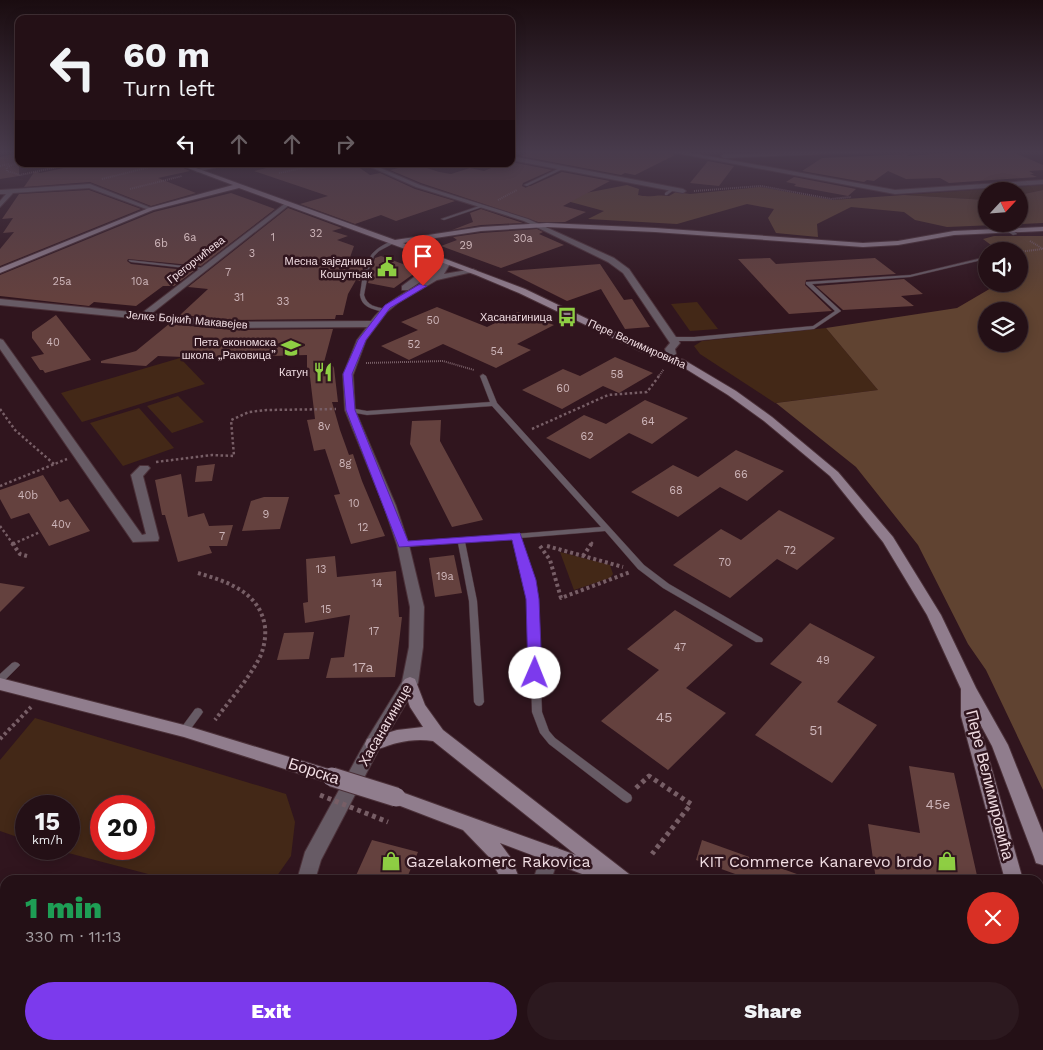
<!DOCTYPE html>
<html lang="en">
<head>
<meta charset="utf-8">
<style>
  :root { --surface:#241016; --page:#2c191f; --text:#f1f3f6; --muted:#a39da1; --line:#413035; --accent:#7c3aed }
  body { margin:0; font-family:"Work Sans",sans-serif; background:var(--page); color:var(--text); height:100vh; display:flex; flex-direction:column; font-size:19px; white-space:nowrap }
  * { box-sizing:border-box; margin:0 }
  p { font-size:16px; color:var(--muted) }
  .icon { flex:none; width:28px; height:28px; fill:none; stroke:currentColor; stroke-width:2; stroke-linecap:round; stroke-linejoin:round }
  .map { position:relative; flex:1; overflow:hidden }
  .side { position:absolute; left:0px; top:875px; width:1044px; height:175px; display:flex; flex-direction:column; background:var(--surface); border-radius:15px 15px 0 0; box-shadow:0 2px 12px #0003,0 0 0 1px var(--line) }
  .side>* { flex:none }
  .hud { position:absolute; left:15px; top:15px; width:500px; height:152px; border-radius:10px; box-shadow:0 2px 12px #0003,0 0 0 1px var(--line); background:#241016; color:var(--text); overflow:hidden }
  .needle { width:32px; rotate:64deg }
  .buttons { position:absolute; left:978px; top:182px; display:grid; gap:10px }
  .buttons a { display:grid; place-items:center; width:50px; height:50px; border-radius:50%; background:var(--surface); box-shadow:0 2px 12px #0003,0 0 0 1px var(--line); font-size:25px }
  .speed { position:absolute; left:15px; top:795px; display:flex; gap:10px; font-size:25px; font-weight:700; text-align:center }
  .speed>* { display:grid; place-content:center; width:65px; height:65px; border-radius:50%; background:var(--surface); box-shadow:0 2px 12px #0003,0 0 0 1px var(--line); line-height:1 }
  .speed small { font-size:12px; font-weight:400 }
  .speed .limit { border:8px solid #d22; background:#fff; color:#111 }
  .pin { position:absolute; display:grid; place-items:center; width:42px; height:42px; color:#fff; margin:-51px -21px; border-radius:50% 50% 50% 0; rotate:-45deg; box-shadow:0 0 5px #0007 }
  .pin .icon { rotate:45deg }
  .me { position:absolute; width:55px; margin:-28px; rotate:1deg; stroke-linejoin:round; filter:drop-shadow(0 0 4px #0008) }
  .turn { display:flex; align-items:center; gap:18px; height:105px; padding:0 25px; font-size:22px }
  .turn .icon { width:65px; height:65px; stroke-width:2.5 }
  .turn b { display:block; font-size:35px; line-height:42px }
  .lanes { display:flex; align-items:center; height:48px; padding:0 25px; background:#0003; justify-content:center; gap:25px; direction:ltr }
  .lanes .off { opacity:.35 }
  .round { display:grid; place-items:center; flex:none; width:52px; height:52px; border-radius:26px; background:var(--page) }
  .overview { display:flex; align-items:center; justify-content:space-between; height:85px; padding:0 25px }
  h1 { font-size:30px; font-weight:800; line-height:38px; color:#1e9e55 }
  .action { display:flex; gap:10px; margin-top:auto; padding:10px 25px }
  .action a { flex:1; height:58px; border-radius:30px; background:var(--accent); color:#fff; font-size:20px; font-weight:800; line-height:58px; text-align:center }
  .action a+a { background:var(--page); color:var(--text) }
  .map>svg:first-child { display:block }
  .green { fill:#432817; fill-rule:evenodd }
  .forest { fill:#604331; fill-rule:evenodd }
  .building { fill:#64413e }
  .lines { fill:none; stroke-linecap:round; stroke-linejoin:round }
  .lane-casing { stroke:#4b3139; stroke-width:1 }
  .street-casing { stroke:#4b3139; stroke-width:2 }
  .secondary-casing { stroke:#4b3139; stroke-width:2 }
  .path-far3 { stroke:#775e66; stroke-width:2; stroke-dasharray:1 1; stroke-linecap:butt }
  .path-far2 { stroke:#775e66; stroke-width:2.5; stroke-dasharray:2.5 2.5; stroke-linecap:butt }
  .path-far1 { stroke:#775e66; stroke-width:4; stroke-dasharray:3 3; stroke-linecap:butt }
  .path { stroke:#775e66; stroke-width:5; stroke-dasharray:4 4; stroke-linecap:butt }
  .lane { fill:#675b65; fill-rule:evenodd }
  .street { fill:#675b65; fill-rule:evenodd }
  .secondary { fill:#907d8d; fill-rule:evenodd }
  .secondary-bridge-casing { stroke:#4b3139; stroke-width:21; stroke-linecap:butt }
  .path-bridge { stroke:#775e66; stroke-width:5; stroke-dasharray:4 4; stroke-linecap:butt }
  .secondary-bridge { stroke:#907d8d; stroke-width:19 }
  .route { fill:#7c3aed; stroke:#51269a }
  .labels { text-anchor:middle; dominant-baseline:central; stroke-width:5; stroke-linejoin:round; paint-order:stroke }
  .number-label { font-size:11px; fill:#cdb5b9 }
  .far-street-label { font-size:11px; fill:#f0dce2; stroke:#30151e }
  .far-poi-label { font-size:11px; fill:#f0dce2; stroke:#30151e; text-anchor:end }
  .near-number-label { font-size:14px; fill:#cdb5b9 }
  .street-label { font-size:14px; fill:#f0dce2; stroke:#30151e }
  .near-street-label { font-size:16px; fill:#f0dce2; stroke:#30151e }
  .near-poi-label { font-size:16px; fill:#f0dce2; stroke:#30151e; text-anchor:start }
</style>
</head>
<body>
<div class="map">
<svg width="1043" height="1050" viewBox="0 0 1043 1050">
  <rect width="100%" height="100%" fill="#30151e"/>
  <g class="green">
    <path d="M1043 185V190L1019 195V191H986V200L904 195Z"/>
    <path d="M697 302 718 329 690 331 671 304Z"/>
    <path d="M826 328 878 390 775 403 700 354 694 346 702 341Z"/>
    <path d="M180 358 205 384 82 422 61 393Z"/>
    <path d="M178 396 204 422 172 433 147 406Z"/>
    <path d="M139 408 174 448 123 466 90 423Z"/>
    <path d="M560 552 610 565 613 574 610 578 574 590Z"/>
    <path d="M35 718 286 794 295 822 291 856 274 880H171L53 849H69V806H26V840L0 831V760ZM144 806V849H101V806Z"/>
  </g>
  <g class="forest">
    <path d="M627 185 639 189 638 195C649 198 657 194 669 196L676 192 690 194 760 187 832 200 904 195 986 200V224H1019V195L1043 190V223L947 227 915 220 904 212 851 207 817 224 818 237 776 233 768 218 774 209 747 204 677 224 588 219 604 211 556 198 510 196 529 186 570 196Z"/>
    <path d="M994 236H1043V790L986 670 968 644 918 545 856 467 776 403 878 390 826 328 957 308 998 284H1019V271L1023 268 1019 265V251H999L983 239ZM986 311H1019V344H986Z"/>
  </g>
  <g class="building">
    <path d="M532 151H664L675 155 635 175 625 173 621 175 520 156Z"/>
    <path d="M973 151H1011L1043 165V170L1029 171 1034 174H1030L1037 177 949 183 940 178 906 179 888 171 874 181 867 180 864 182 802 171 822 158 910 154 907 156Z"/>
    <path d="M19 153V176L0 179V157Z"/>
    <path d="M708 161 734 166 719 186 690 183Z"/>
    <path d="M511 162 552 170 523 183 522 186 526 188 562 172 610 181 563 206 586 212 565 222H538L421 183 390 170 415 164 439 172 451 174 470 168 484 171 501 164H511Z"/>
    <path d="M83 164H175L190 171 158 178 196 193 151 206 90 182 24 187 35 171 40 173Z"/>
    <path d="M283 164H302L313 168 354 164 370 175 380 173 415 189 455 201 396 221 381 215 355 224 300 204 328 196 254 171Z"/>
    <path d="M794 177 856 189 848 196 794 186 796 184 786 182Z"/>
    <path d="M89 190 141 209 0 266V249L14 232 3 233 13 218 2 219 19 194Z"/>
    <path d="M231 193 275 209 201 266 128 259 127 261 131 264 194 271 174 286H163L136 306 94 302 89 306 0 296V275L154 212Z"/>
    <path d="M288 208 342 228 332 231 348 236 337 240 354 246 346 269 365 262 360 281 356 280 348 294 343 315H336L335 319 232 320 180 315 208 289 188 287Z"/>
    <path d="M481 209 523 223 481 225 452 230 473 222 470 213Z"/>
    <path d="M537 229 543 232 539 234 564 245 501 268 441 246 457 240 453 237 481 233Z"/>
    <path d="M381 256 392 260 419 270 394 288 368 283 375 258Z"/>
    <path d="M770 258 776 264 875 258 896 274 806 280 805 285 832 311 789 314 738 259Z"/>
    <path d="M600 264 624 300 632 299 650 327 625 329 601 289 567 301 507 271Z"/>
    <path d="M904 279 923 294 901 296 914 306 843 310 816 286Z"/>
    <path d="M437 307 487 327 518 312 554 325 517 344 531 350 496 368 443 344 409 360 381 346 418 330 401 322Z"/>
    <path d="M56 315 91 360 45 373 43 370H40L31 357 44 354 32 338V332Z"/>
    <path d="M169 324 232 330 333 329 323 366H333L334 368 338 402H332L340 430 349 455 353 454 362 481 385 536 351 544 334 495 340 494 325 449 314 451 307 420 315 419 310 377H307V355L209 358 158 356 146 366 101 363V361L136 351Z"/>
    <path d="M615 357 653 373 619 393 603 386 562 409 522 390 563 369 580 376Z"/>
    <path d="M645 400 688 418 652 444 629 433 590 459 546 438 584 415 606 424Z"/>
    <path d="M441 420 440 441 483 520 452 527 410 444 412 421Z"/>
    <path d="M736 450 784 471 747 501 720 487 678 517 631 492 673 465 698 477Z"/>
    <path d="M215 464 212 481 195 482 197 466Z"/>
    <path d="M181 474 188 517 204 513 209 526 233 525 227 546H209L212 553 178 562 165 515H162L155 480Z"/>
    <path d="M43 475 60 502 68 499 90 531 49 546 29 513 11 519 0 499V490Z"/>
    <path d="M264 497H289L280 529 242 531 251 501Z"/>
    <path d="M779 510 835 538 797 570 777 559 730 598 673 565 721 529 741 540Z"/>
    <path d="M454 555 462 593 435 597 429 558Z"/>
    <path d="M335 556 337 577 396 571 399 617H402L395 677 326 678 331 658 344 657 350 615 305 623 303 603 308 602 306 559Z"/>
    <path d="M0 583 25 587 0 612Z"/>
    <path d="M675 610 733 645 686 688 726 713 668 770 601 721 659 670 627 649Z"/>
    <path d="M810 623 875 657 837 702 877 725 832 783 755 735 802 682 770 664Z"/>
    <path d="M314 632 309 659 277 660 284 633Z"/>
    <path d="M909 766 954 773 978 880H876L868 824 920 833Z"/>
    <path d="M372 840 418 852 406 880H354Z"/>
    <path d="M702 840 808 878V880H752L696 860Z"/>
  </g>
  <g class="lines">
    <defs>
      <g id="lane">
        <path d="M562 167 565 168 527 186 524 185Z"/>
        <path d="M672 188 675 189 667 195H665V193Z"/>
        <path d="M482 205 485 206 444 220 441 219Z"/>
        <path d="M1007 229H1011L1017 234 1013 235 1007 231Z"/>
        <path d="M392 241 396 242 379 251 374 256 369 269 364 295C367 306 376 307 386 309V311L384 312C373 309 362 308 360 295 364 268 364 252 392 241Z"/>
        <path d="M986 257V259L910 277 812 284 841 311 814 329 694 341H673L670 339 673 337H694L813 326 835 311 806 284V282L910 275Z"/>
        <path d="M129 260 203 268 205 269 203 270 131 262 129 261Z"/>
        <path d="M483 374 486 376 497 403 644 565 669 584 762 638 763 640 762 642H756L663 588 638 569 605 531 520 538 533 580 537 599 542 712 549 731 555 738 631 795 632 798 631 801 627 803 623 801 549 744 540 733 532 712 529 599 525 580 513 539 465 542 477 601 484 702 482 705 479 706 476 705 474 702 469 601 458 543 403 547 399 545 403 543 601 527 492 406 367 415 350 412 347 410 350 408 367 411 490 402 480 376Z"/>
        <path d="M15 662 18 663 20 665 3 682 0 683V674L12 663Z"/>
        <path d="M198 708 201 709 203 712 201 715 187 734 184 735 181 734 179 731 181 728 195 709Z"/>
        <path d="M0 951 5 952V964L0 963Z"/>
        <path d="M351 1045H367L370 1050H354Z"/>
      </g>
      <g id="street">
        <path d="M666 151H680L895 190 1043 180V184L895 194Z"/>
        <path d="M827 151H895L724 158 721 156 724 154Z"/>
        <path d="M511 156 683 189 686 191 683 193 511 160Z"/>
        <path d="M218 164H228L197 172 194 170Z"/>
        <path d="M364 164H371L420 185 528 219 614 258 629 269 680 343 675 349 677 358 675 360H669L665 349 670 343 623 273 608 262 524 221 416 187Z"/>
        <path d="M90 184 154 209 149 210 89 188 13 193 0 207V201L6 194H0V190Z"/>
        <path d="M287 202 290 204 289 205 151 314 232 322 371 321C390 296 417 289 440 269L408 290H402V286L421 272 444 260 451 262 444 274 473 269 477 271 437 280 398 303 387 312 366 340 353 375 355 410 396 506 409 545 424 607 423 647 418 683 379 749 321 860 315 880H297L305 852 367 739 402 682 409 647 410 607 397 545 384 506 345 410 343 375 357 340 367 327 232 328 0 305V299L142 313Z"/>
        <path d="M0 339 3 340 142 535 146 534 131 475 140 466H148L150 468 143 476 159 538 158 541 133 542 0 349Z"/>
        <path d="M551 846 558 848 560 854 551 880H533L544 848Z"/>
        <path d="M211 1045H233L232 1050H210Z"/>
      </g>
      <g id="secondary">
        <path d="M177 164H185L395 240 481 227 547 223 655 228 863 243 898 241 954 231 1043 227V231L954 235 898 245 863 247 655 232 547 227 481 231 403 243 525 289 646 347 684 360 736 391 772 417 838 472 893 537 941 615 976 688 1008 745 1043 833V865L1036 863 1034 857 992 746 978 720 1023 880H1005L961 716V689L927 615 883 542 830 476 764 421 728 395 678 364 640 351 519 293 476 275 239 188 153 210 0 273V268L149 208 233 185Z"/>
        <path d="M410 677 415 679 425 705 443 730 629 874 631 880H598L500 843 511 858 520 880H502L488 856 463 830 390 802 387 797 390 792 396 790 576 855 433 741C421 739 409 740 397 743 387 745 377 752 367 749L365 744 367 739 397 730 423 727 410 707 402 683 405 679Z"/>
        <path d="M0 678 184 725 332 770 338 772 341 777 338 782 332 784 184 737 0 690Z"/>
        <path d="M1039 953 1043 954V989L1039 988Z"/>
        <path d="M1039 1006 1043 1008V1030L1039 1028Z"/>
        <path d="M960 1045H991L993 1050H962Z"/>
      </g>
    </defs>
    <use href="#lane" class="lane-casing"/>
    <use href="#street" class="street-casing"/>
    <use href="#secondary" class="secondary-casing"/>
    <g class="path-far3">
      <path d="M19 162 7 167V171L20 175 71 164"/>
      <path d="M0 166 9 164"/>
      <path d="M279 173 321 164"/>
      <path d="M102 179 162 164"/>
      <path d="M130 189 182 176"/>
      <path d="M694 191 761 186 831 199 851 197"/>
      <path d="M498 200 517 190"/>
      <path d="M1030 241 1043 249"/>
      <path d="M1019 252 1042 249"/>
      <path d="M366 363 443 361 474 370"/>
      <path d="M658 377 664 369"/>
    </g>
    <g class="path-far2">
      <path d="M0 409 15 430 54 464"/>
      <path d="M532 429 608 395 647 392 659 376"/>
      <path d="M156 462 212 455 234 456 231 420 249 412 267 410 336 409"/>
      <path d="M0 486 67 459"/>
      <path d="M0 526 13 544"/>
      <path d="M13 544 40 532"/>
      <path d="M591 544 593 542"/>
    </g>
    <g class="path-far1">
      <path d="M12 543 20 554 27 556"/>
      <path d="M13 544 15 543"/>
      <path d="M540 546 550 560 561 598 630 572"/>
      <path d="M547 546 623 567"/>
      <path d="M583 556 592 543"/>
      <path d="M198 573C228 582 260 592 265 627 266 637 264 648 260 657 248 680 230 700 215 720"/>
      <path d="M0 739 31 707"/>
    </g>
    <path class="path" d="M636 788 649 776 691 804 652 854"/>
    <use href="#lane" class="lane"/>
    <use href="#street" class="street"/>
    <use href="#secondary" class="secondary"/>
    <defs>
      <path id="secondary-bridge" d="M332 777 396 797"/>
    </defs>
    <use href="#secondary-bridge" class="secondary-bridge-casing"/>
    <path class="path-bridge" d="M320 795 388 822"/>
    <use href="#secondary-bridge" class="secondary-bridge"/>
  </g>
  <linearGradient id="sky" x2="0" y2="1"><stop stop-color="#1a0c10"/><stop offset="0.51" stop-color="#483b4c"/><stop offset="1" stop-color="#483b4c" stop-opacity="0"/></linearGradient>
  <rect width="1043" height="298" fill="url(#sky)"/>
  <path class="route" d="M420 284 427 286 390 308 366 340 352 374 355 410 408 541 520 533 536 580 539 599 542 673 540 676 535 678 530 676 528 673 526 599 512 540 399 547 346 410 343 374 358 340 385 305Z"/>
  <defs>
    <symbol id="civic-bare" viewBox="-9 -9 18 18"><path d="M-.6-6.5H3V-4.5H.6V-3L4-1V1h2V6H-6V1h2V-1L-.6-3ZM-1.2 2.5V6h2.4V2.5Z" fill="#8ece43" stroke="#30151e" stroke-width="2.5" paint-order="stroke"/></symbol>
    <symbol id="bus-bare" viewBox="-9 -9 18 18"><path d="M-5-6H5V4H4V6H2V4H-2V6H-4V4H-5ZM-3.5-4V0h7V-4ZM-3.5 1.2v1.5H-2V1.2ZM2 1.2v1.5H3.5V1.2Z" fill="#8ece43" stroke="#30151e" stroke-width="2.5" paint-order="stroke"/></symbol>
    <symbol id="school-bare" viewBox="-9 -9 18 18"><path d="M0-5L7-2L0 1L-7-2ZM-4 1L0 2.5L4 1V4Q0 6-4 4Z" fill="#8ece43" stroke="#30151e" stroke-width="2.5" paint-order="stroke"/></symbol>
    <symbol id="restaurant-bare" viewBox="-9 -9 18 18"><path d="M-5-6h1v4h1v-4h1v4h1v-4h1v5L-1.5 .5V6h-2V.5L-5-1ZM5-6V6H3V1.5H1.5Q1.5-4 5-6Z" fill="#8ece43" stroke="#30151e" stroke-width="2.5" paint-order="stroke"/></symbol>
    <symbol id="shop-bare" viewBox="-9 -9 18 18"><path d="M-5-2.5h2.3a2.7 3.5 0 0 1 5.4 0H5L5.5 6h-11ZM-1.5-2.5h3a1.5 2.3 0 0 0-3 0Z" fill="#8ece43" stroke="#30151e" stroke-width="2.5" paint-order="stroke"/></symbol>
  </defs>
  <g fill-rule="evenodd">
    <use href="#civic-bare" x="373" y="253" width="28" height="28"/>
    <use href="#bus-bare" x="553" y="303" width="28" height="28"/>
    <use href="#school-bare" x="277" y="334" width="28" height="28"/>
    <use href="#restaurant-bare" x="309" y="358" width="28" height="28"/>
    <use href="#shop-bare" x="377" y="847" width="28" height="28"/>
    <use href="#shop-bare" x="933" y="847" width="28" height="28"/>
  </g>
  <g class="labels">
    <g class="number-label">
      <text x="316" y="233">32</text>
      <text x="190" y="237">6a</text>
      <text x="273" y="237">1</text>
      <text x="523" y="238">30a</text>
      <text x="161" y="243">6b</text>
      <text x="466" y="245">29</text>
      <text x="252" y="253">3</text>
      <text x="228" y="272">7</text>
      <text x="62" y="281">25a</text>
      <text x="140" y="281">10a</text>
      <text x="239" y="297">31</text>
      <text x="283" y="301">33</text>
      <text x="433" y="320">50</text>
      <text x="53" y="342">40</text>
      <text x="414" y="344">52</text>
      <text x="497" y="351">54</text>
      <text x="617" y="374">58</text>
      <text x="563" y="388">60</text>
      <text x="648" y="421">64</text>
      <text x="324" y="426">8v</text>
      <text x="587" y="436">62</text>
      <text x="345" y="463">8g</text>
      <text x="741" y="474">66</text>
      <text x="676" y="490">68</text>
      <text x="28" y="495">40b</text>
      <text x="354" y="503">10</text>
      <text x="266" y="514">9</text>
      <text x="61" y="524">40v</text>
      <text x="363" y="527">12</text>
      <text x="222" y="536">7</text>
      <text x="790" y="550">72</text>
      <text x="725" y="562">70</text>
      <text x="321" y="569">13</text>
      <text x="445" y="576">19a</text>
      <text x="377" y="583">14</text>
      <text x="326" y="609">15</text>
      <text x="374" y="631">17</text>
      <text x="680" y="647">47</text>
      <text x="823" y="660">49</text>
    </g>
    <g class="far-street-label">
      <text transform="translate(196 260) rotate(-38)">Грегорчићева</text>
      <text transform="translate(187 320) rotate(5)">Јелке Бојкић Макавејев</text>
      <text transform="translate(637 344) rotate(24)">Пере Велимировића</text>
    </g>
    <g class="far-poi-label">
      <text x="372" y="261">Месна заједница<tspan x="372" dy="13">Кошутњак</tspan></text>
      <text x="552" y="317">Хасанагиница</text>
      <text x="276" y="342">Пета економска<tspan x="276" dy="13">школа „Раковица”</tspan></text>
      <text x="308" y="372">Катун</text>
    </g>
    <g class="near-number-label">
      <text x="363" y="667">17a</text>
      <text x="664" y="717">45</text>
      <text x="816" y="730">51</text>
      <text x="938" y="804">45e</text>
    </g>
    <g class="street-label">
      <text transform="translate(385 725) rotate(-60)">Хасанагинице</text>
    </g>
    <g class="near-street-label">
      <text transform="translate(314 771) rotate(18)">Борска</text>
      <text transform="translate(990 785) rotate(76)">Пере Велимировића</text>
    </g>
    <g class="near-poi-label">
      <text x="406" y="861">Gazelakomerc Rakovica</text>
      <text x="932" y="861" text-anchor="end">KIT Commerce Kanarevo brdo</text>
    </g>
  </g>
</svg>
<div class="buttons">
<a><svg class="needle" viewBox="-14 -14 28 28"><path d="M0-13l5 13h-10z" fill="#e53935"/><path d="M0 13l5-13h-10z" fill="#a39da1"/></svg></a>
<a><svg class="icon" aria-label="sound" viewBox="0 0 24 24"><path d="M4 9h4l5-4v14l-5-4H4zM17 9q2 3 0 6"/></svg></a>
<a><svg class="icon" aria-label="layers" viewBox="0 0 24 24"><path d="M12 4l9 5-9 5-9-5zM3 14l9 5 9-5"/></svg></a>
</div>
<div class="speed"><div>15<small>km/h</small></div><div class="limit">20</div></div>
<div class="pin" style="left:423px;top:286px;background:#d93025"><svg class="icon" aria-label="arrive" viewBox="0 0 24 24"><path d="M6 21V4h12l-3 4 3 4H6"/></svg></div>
<svg class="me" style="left:535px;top:673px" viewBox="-20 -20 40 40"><circle r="19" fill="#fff"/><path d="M0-13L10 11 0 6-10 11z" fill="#7c3aed"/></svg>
<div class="hud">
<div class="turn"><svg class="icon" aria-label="left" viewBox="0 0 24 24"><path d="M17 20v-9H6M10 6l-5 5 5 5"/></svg><div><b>60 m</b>Turn left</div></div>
<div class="lanes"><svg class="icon" aria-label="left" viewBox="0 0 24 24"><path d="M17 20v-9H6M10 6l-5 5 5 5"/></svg><svg class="icon off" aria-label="ahead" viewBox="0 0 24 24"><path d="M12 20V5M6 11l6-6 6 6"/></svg><svg class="icon off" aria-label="ahead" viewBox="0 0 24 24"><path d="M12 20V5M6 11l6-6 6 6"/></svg><svg class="icon off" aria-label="right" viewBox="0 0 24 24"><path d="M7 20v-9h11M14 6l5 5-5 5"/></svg></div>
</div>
<section class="side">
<div class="overview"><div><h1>1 min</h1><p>330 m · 11:13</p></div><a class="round" style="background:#d93025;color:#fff"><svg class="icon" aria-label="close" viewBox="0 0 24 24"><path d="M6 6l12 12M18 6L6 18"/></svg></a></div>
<div class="action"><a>Exit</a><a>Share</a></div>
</section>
</div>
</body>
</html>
